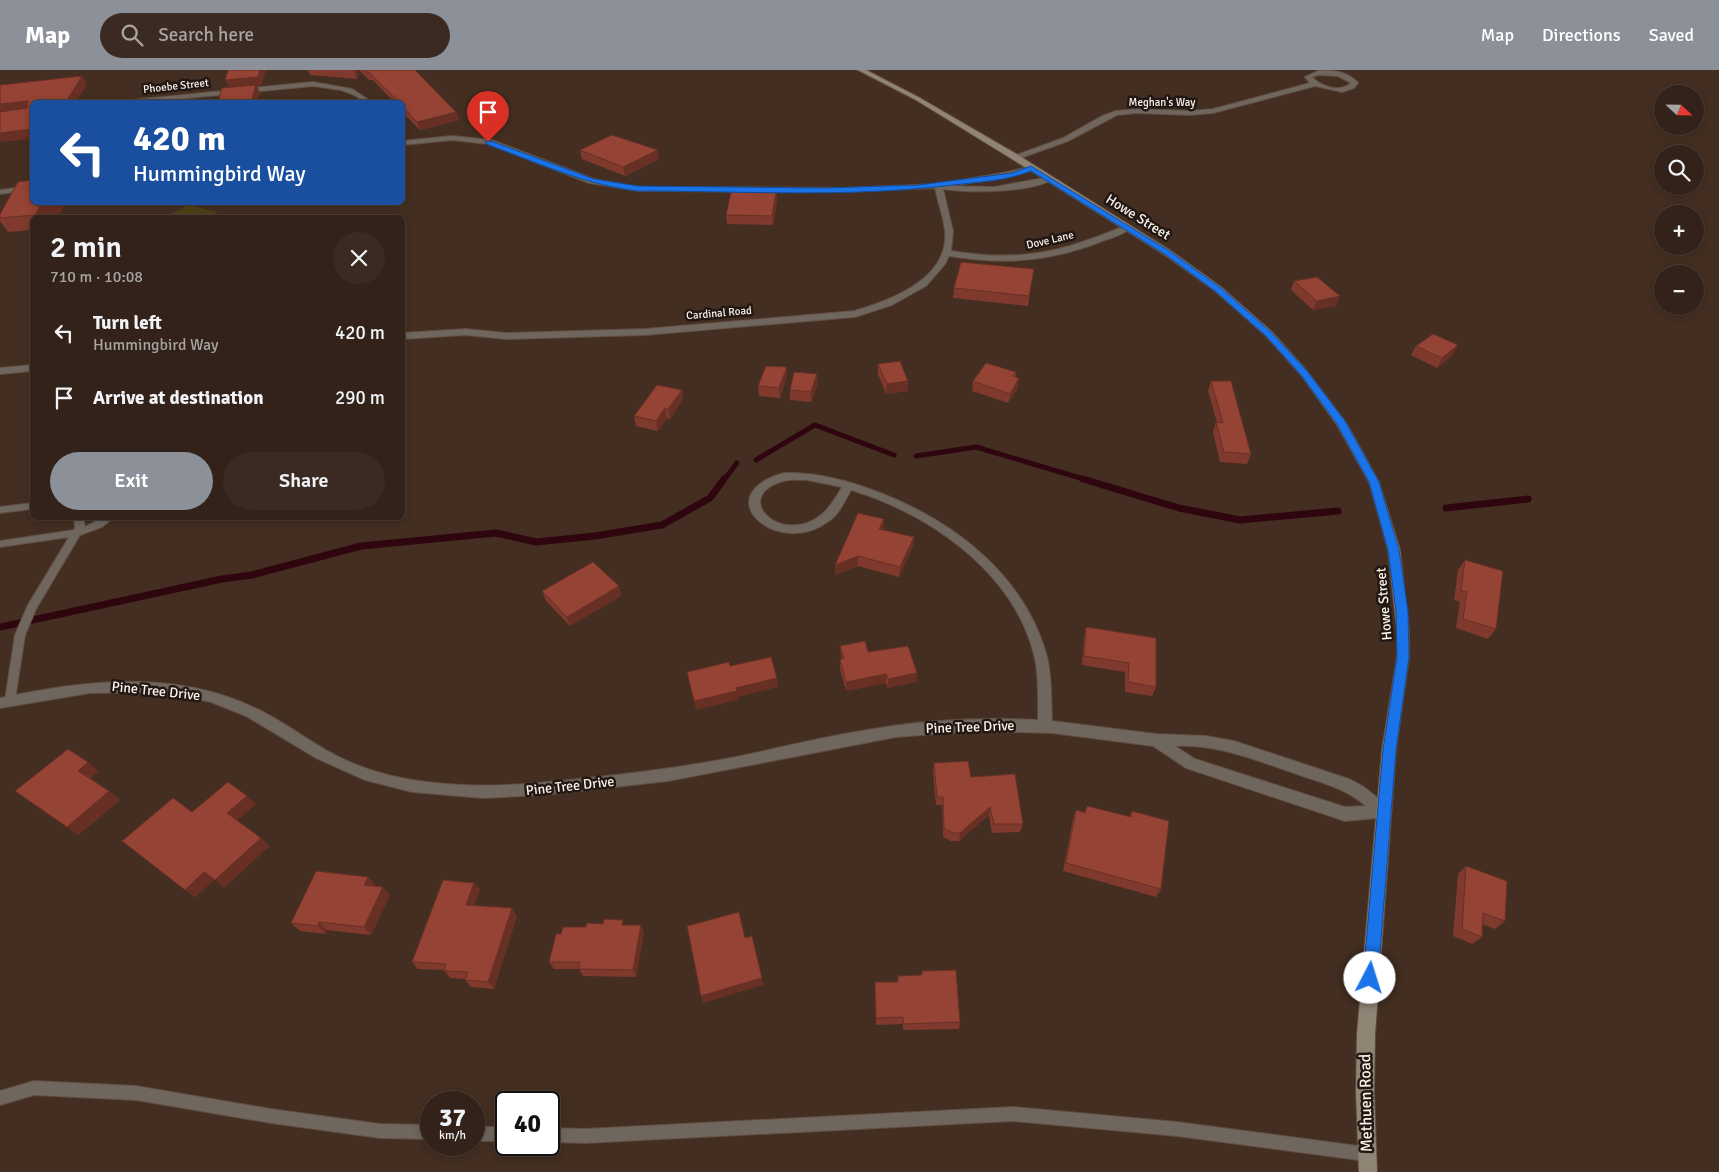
<!DOCTYPE html>
<html lang="en">
<head>
<meta charset="utf-8">
<style>
  :root { --surface:#322219; --page:#3a2a22; --text:#f1f3f6; --muted:#a8a4a2; --line:#4d3f38; --accent:#8c9099 }
  body { margin:0; font-family:Signika,sans-serif; background:var(--page); color:var(--text); height:100vh; display:flex; flex-direction:column; font-size:19px; white-space:nowrap }
  * { box-sizing:border-box; margin:0 }
  p { font-size:16px; color:var(--muted) }
  .icon { flex:none; width:28px; height:28px; fill:none; stroke:currentColor; stroke-width:2; stroke-linecap:round; stroke-linejoin:round }
  .map { position:relative; flex:1; overflow:hidden }
  .drawer { position:absolute; left:30px; top:145px; width:375px; height:305px; display:flex; flex-direction:column; background:var(--surface); border-radius:8px; box-shadow:0 2px 8px #0003,0 0 0 1px var(--line) }
  .drawer>* { flex:none }
  .banner { position:absolute; left:30px; top:30px; width:375px; height:105px; border-radius:8px; box-shadow:0 2px 8px #0003,0 0 0 1px var(--line); background:#1a4fa0; color:#fff; overflow:hidden }
  .needle { width:32px; rotate:112deg }
  .controls { position:absolute; left:1654px; top:15px; display:grid; gap:10px }
  .controls a { display:grid; place-items:center; width:50px; height:50px; border-radius:50%; background:var(--surface); box-shadow:0 2px 8px #0003,0 0 0 1px var(--line); font-size:25px }
  .speed { position:absolute; left:420px; top:1021px; display:flex; gap:10px; font-size:25px; font-weight:700; text-align:center }
  .speed>* { display:grid; place-content:center; width:65px; height:65px; border-radius:50%; background:var(--surface); box-shadow:0 2px 8px #0003,0 0 0 1px var(--line); line-height:1 }
  .speed small { font-size:12px; font-weight:400 }
  .speed .limit { border:2px solid #111; border-radius:8px; background:#fff; color:#111 }
  .pin { position:absolute; display:grid; place-items:center; width:42px; height:42px; color:#fff; margin:-51px -21px; border-radius:50% 50% 50% 0; rotate:-45deg; box-shadow:0 0 5px #0007 }
  .pin .icon { rotate:45deg }
  .me { position:absolute; width:55px; margin:-28px; rotate:5deg; stroke-linejoin:round; filter:drop-shadow(0 0 4px #0008) }
  .turn { display:flex; align-items:center; gap:18px; height:105px; padding:0 20px; font-size:22px }
  .turn .icon { width:65px; height:65px; stroke-width:2.5 }
  .turn b { display:block; font-size:35px; line-height:42px }
  .round { display:grid; place-items:center; flex:none; width:52px; height:52px; border-radius:26px; background:var(--page) }
  .headline { display:flex; align-items:center; justify-content:space-between; height:85px; padding:0 20px }
  h1 { font-size:30px; font-weight:600; line-height:38px }
  .action { display:flex; gap:10px; margin-top:auto; padding:10px 20px }
  .action a { flex:1; height:58px; border-radius:30px; background:var(--accent); color:#fff; font-size:20px; font-weight:600; line-height:58px; text-align:center }
  .action a+a { background:var(--page); color:var(--text) }
  ul { padding:0; list-style:none }
  li { display:flex; align-items:center; gap:15px; height:65px; padding:0 20px }
  li div { flex:1 }
  li b { display:block; font-size:19px }
  li em { font-style:normal }
  header { display:flex; align-items:center; gap:30px; box-sizing:border-box; height:70px; padding:0 25px; background:var(--accent); color:#fff }
  header strong { font-size:24px }
  nav { display:flex; gap:28px; margin-inline-start:auto; font-size:18px }
  .search { width:350px; height:45px; background:var(--page); display:flex; align-items:center; gap:12px; box-sizing:border-box; padding:0 18px; border-radius:28px; color:var(--muted); font-size:19px }
  .map>svg:first-child { display:block }
  .green { fill:#4d4218 }
  .lines { fill:none; stroke-linecap:round; stroke-linejoin:round }
  .stream-far1 { stroke:#2f050f; stroke-width:5 }
  .stream { stroke:#2f050f; stroke-width:7 }
  .lane-casing { stroke:#614d41; stroke-width:2 }
  .street-casing { stroke:#614d41; stroke-width:2 }
  .secondary-casing { stroke:#614d41; stroke-width:2 }
  .lane { fill:#6f675e; fill-rule:evenodd }
  .street { fill:#6f675e; fill-rule:evenodd }
  .secondary { fill:#908475; fill-rule:evenodd }
  .wall { fill:#7f3a2d }
  .shaded-wall { fill:#682f24 }
  .building { fill:#944334; stroke:#682f24 }
  .route { fill:#1a73e8; stroke:#114b97 }
  .labels { text-anchor:middle; dominant-baseline:central; stroke-width:5; stroke-linejoin:round; paint-order:stroke }
  .far-street-label { font-size:11px; fill:#fdf2eb; stroke:#221813 }
  .street-label { font-size:14px; fill:#fdf2eb; stroke:#221813 }
  .near-street-label { font-size:16px; fill:#fdf2eb; stroke:#221813 }
</style>
</head>
<body>
<header>
<strong>Map</strong>
<div class="search"><svg class="icon" aria-label="search" viewBox="0 0 24 24"><circle cx="10" cy="10" r="6"/><path d="M15 15l6 6"/></svg>Search here</div>
<nav><a>Map</a><a>Directions</a><a>Saved</a></nav>
</header>
<div class="map">
<svg width="1719" height="1102" viewBox="0 0 1719 1102">
  <rect width="100%" height="100%" fill="#432e21"/>
  <path class="green" d="M189 135 218 142 210 147H165Z"/>
  <g class="lines">
    <g class="stream-far1">
      <path d="M916 386 976 377 1087 410"/>
      <path d="M756 390 815 355 894 385"/>
      <path d="M724 410 737 393"/>
    </g>
    <g class="stream">
      <path d="M1083 409 1179 438 1240 450 1338 441"/>
      <path d="M1446 438 1528 429"/>
      <path d="M0 557 222 509 252 505 361 476 496 463 536 472 595 466 662 455 710 428 724 409"/>
    </g>
    <defs>
      <g id="lane">
        <path d="M32 433V439L0 443V437Z"/>
        <path d="M74 448H83L85 457 102 448H113L102 457 80 465 36 539 25 565 15 630 14 633 10 634 6 633 5 630 15 565 28 535 69 467 0 477V471L74 460 75 457Z"/>
        <path d="M34 1011 136 1016 271 1039 380 1054 431 1055V1069L380 1068 271 1053 136 1030 34 1025 0 1035V1021Z"/>
        <path d="M1013 1037 1177 1052 1366 1077 1371 1079 1373 1084 1371 1089 1366 1091 1177 1066 1013 1051 585 1073 549 1072V1058L585 1059Z"/>
        <rect x="474" y="1057" width="32" height="14"/>
      </g>
      <g id="street">
        <path d="M1318 1C1333 0 1348 1 1358 13L1354 18 1342 22 1315 16 1213 43 1190 45 1137 43 1117 45 1068 71 1018 89 1011 87 1063 68 1102 46 1116 41 1137 39 1190 41 1213 39 1310 13 1305 7ZM1318 5 1338 6 1351 13C1340 23 1322 17 1312 7Z"/>
        <path d="M313 12 352 19 372 32H365L354 25 341 20 313 16 147 32H128L131 30Z"/>
        <path d="M452 66 492 70 594 109 638 117 842 118 938 114 1008 102 1031 96H1034V100L1008 107 951 116 994 117 1049 107 1053 109C1032 123 968 123 943 119L953 161 951 181C1019 192 1061 183 1124 156L1131 158C1123 165 1110 168 1100 172 1047 192 1004 195 949 186L945 194 926 216 892 235 855 247 645 265 506 269 466 265 402 269V263L466 259 506 263 645 259 854 241C891 230 950 209 945 160 943 146 938 132 935 118L842 122 638 121 589 113 488 74 452 70 402 75V71Z"/>
        <path d="M32 116V120L0 124V120Z"/>
        <path d="M32 295V301L0 304V298Z"/>
        <path d="M784 403C819 402 851 411 883 424 956 453 1023 505 1046 583 1052 605 1051 628 1052 651L1156 664 1206 666 1234 671 1349 709 1364 717 1389 737 1391 742 1389 747 1345 751 1186 698 1153 676 1052 663 974 661 896 667 668 711 542 725 483 728 412 722 365 710 316 688 246 646 211 632 181 626 151 622 90 623 0 638V628C85 610 176 599 257 639 281 650 303 667 326 680 357 698 392 708 427 712 481 719 534 714 588 708 636 703 683 697 731 688 776 679 821 667 867 660 923 650 981 647 1038 650 1038 630 1039 609 1035 589 1016 503 930 444 851 420 845 431 839 444 829 451 778 490 705 425 784 403ZM807 410 842 417C836 427 830 438 821 445 781 477 729 426 784 411 791 409 799 410 807 410ZM1175 676C1217 674 1255 690 1294 703 1321 713 1344 717 1366 736L1345 737 1195 689Z"/>
      </g>
      <path id="secondary" d="M858 0H866L920 28 1018 85 1171 181 1221 217 1272 262 1307 301 1347 354 1379 412 1400 480 1409 560V587L1396 680 1375 964 1374 1022 1377 1102H1359L1356 1022 1357 964 1382 680 1397 587V560L1388 480 1369 412 1337 355 1301 305 1266 266 1215 221 1165 185 1012 89 916 30Z"/>
    </defs>
    <use href="#lane" class="lane-casing"/>
    <use href="#street" class="street-casing"/>
    <use href="#secondary" class="secondary-casing"/>
    <use href="#lane" class="lane"/>
    <use href="#street" class="street"/>
    <use href="#secondary" class="secondary"/>
  </g>
  <g class="wall">
    <path d="M308 0H358L357 9 310 5Z"/>
    <path d="M359 0H415L456 42 459 50 420 60 402 42V32H394L373 10H369Z"/>
    <path d="M580 80 659 89 625 106 582 89Z"/>
    <path d="M776 122 777 131 773 155 727 154 726 145Z"/>
    <path d="M32 132H65L58 148H32V160L8 162 0 151V144Z"/>
    <path d="M1034 199 1028 236 953 228 954 218Z"/>
    <path d="M1294 211 1336 236 1313 240 1291 220Z"/>
    <path d="M1416 276 1453 285 1437 298 1411 285Z"/>
    <path d="M878 294 908 321 886 324 878 304Z"/>
    <path d="M1016 302V307L1018 318 1008 333 972 321 973 311Z"/>
    <path d="M787 307 780 328 759 326 758 316Z"/>
    <path d="M1211 311 1251 384 1247 394 1220 392 1213 362 1216 352H1217L1208 321Z"/>
    <path d="M818 314 811 332 790 330V320Z"/>
    <path d="M682 320 683 329 670 349 667 348 658 361 636 356 634 346Z"/>
    <path d="M884 459 883 460 914 467 913 476 899 507 858 496 835 505V495Z"/>
    <path d="M1465 490 1496 559 1488 569 1456 558 1460 532 1454 530 1458 500Z"/>
    <path d="M619 516 621 526 570 556 546 531 542 521Z"/>
    <path d="M1086 557 1156 568V617L1152 626 1125 622V602L1082 595 1084 567Z"/>
    <path d="M840 576 868 582 917 603 916 612 888 618 886 613 846 621 840 599V589H842L841 585Z"/>
    <path d="M934 693 971 707 1023 754 1020 762 992 763 989 745 959 771H951L943 767 942 735H936L933 702Z"/>
    <path d="M99 701 90 708 109 721 120 730 78 765 15 721Z"/>
    <path d="M1087 736 1129 747 1132 741 1161 819 1156 827 1063 801 1073 749 1076 740 1084 742Z"/>
    <path d="M1466 796 1505 851 1495 859 1482 854V867L1472 874 1453 866 1458 804Z"/>
    <path d="M368 807 375 814 374 816 390 825 371 865 327 860 326 864 300 861 291 853Z"/>
    <path d="M474 813 480 820 474 835 517 846 494 919 471 917 465 910V909L450 908 444 900 418 899 412 892Z"/>
    <path d="M626 855H641L644 863 636 907 583 906 579 899H554L549 892 561 864 586 857Z"/>
    <path d="M922 901 960 952 959 959 903 960V954L876 955 875 912H897L898 906 922 905Z"/>
  </g>
  <g class="shaded-wall">
    <path d="M260 0H266L262 15 257 16 260 23 257 32H251L229 18 225 10Z"/>
    <path d="M354 0H358L357 9 354 1Z"/>
    <path d="M82 6 87 15 76 32H66Z"/>
    <path d="M28 31 32 38 0 43V34Z"/>
    <path d="M456 42 459 50 420 60 417 52Z"/>
    <path d="M32 59V69L0 72V63Z"/>
    <path d="M658 80 659 89 625 106 623 97Z"/>
    <path d="M776 122 777 131 773 155 772 146Z"/>
    <path d="M49 132H65L58 148H37L35 145 40 136Z"/>
    <path d="M1340 226 1336 236 1313 240 1317 231Z"/>
    <path d="M1458 275 1453 285 1437 298 1442 288Z"/>
    <path d="M787 297V307L780 328 779 318Z"/>
    <path d="M817 304 818 314 811 332V322Z"/>
    <path d="M1019 308 1018 318 1008 333 1010 324Z"/>
    <path d="M908 311V321L886 324 887 314Z"/>
    <path d="M682 320 683 329 670 349 668 339Z"/>
    <path d="M665 338 667 348 658 361 656 351Z"/>
    <path d="M884 449V459L878 469 879 459Z"/>
    <path d="M914 467 913 476 899 507 900 497Z"/>
    <path d="M858 486V496L835 505V495Z"/>
    <path d="M619 516 621 526 570 556 567 547Z"/>
    <path d="M917 603 916 612 888 618V609Z"/>
    <path d="M886 604V613L846 621V612Z"/>
    <path d="M777 608 778 617 738 627V630L696 640 694 631 736 618Z"/>
    <path d="M88 692 99 701 88 709 78 701Z"/>
    <path d="M109 721 120 730 78 765 67 757Z"/>
    <path d="M247 726 256 734 236 752 227 743Z"/>
    <path d="M990 737 989 745 959 771 960 763Z"/>
    <path d="M261 768 270 776 224 818 215 810Z"/>
    <path d="M204 802 214 810 195 828 185 820Z"/>
    <path d="M368 807 375 814 371 823 364 815Z"/>
    <path d="M474 813 480 820 472 842 466 835Z"/>
    <path d="M383 817 390 825 371 865 364 857Z"/>
    <path d="M512 838 517 846 494 919 488 912Z"/>
    <path d="M319 852 327 860 326 864 318 856Z"/>
    <path d="M641 855 644 863 636 907 633 900Z"/>
    <path d="M762 908 764 915 703 933 701 926Z"/>
  </g>
  <g class="building">
    <path d="M228 0H260L258 7 225 10Z"/>
    <path d="M364 0H415L456 42 417 52 402 36V32H399L369 2H366Z"/>
    <path d="M82 6 66 32H32V59L0 63V42L27 38 28 31 0 34V15Z"/>
    <path d="M256 15 251 32H218L222 18Z"/>
    <path d="M612 65 658 80 623 97 580 80Z"/>
    <path d="M32 110V132H49L48 134 40 136 35 145 0 148V144L18 112Z"/>
    <path d="M731 122H776L772 146 726 145Z"/>
    <path d="M961 192 1034 199 1029 226 954 218Z"/>
    <path d="M1317 207 1340 226 1317 231 1294 211Z"/>
    <path d="M1433 264 1458 275 1442 288 1416 276Z"/>
    <path d="M900 291 908 311 887 314 878 294Z"/>
    <path d="M986 293 1016 302 1013 306 1019 308 1010 324 973 311Z"/>
    <path d="M766 296 787 297 779 318 758 316Z"/>
    <path d="M794 302 817 304 811 322 790 320Z"/>
    <path d="M1211 311H1231L1251 384 1224 382 1216 352 1223 353Z"/>
    <path d="M657 315 682 320 668 339 665 338 656 351 634 346Z"/>
    <path d="M858 443 884 449 879 459 914 467 900 497 858 486 835 495Z"/>
    <path d="M1465 490 1503 501 1496 559 1463 549 1467 522 1461 521Z"/>
    <path d="M593 492 619 516 567 547 542 521Z"/>
    <path d="M1086 557 1156 568V617L1128 612 1129 593 1084 586Z"/>
    <path d="M865 571 868 582 908 576 917 603 888 609 886 604 846 612 840 589H844L840 576Z"/>
    <path d="M771 587 777 608 736 618 737 621 694 631 687 602 729 592 730 596Z"/>
    <path d="M68 679 88 692 78 701 109 721 67 757 15 721Z"/>
    <path d="M968 691 971 707 1015 704 1023 754H994L990 737 960 763H953L944 758 943 727H937L934 693Z"/>
    <path d="M228 712 247 726 227 743 261 768 215 810 204 802 185 820 122 771 173 728 192 742Z"/>
    <path d="M1087 736 1131 747 1132 741 1169 751 1161 819 1066 793 1076 740 1085 743Z"/>
    <path d="M1466 796 1507 811 1505 851 1483 843 1482 867 1462 859Z"/>
    <path d="M316 801 368 807 364 815 383 817 364 857 319 852 318 856 291 853Z"/>
    <path d="M443 810 474 813 466 835 512 838 488 912 465 910 468 902 444 901 446 894 412 892Z"/>
    <path d="M739 842 745 868 752 866 762 908 701 926 687 856Z"/>
    <path d="M604 849 623 850 622 855H641L633 900 579 899 580 892H549L556 864H561L563 857H586L587 853 603 854Z"/>
    <path d="M956 900 960 952 904 954 903 947 876 948 875 912H898V906L922 905V901Z"/>
  </g>
  <path class="route" d="M486 71H491L594 109 638 116 824 118 918 115 1012 103 1031 96 1171 182 1221 218 1272 263 1307 301 1345 351 1379 412 1399 480 1408 541 1409 587 1396 680 1378 908 1376 914 1370 916 1365 914 1363 908 1383 680 1397 587 1396 541 1388 480 1369 412 1337 354 1301 305 1266 266 1215 221 1166 185 1031 101C1006 111 979 112 953 115 849 128 742 121 638 121 585 115 536 92 486 74Z"/>
  <g class="labels">
    <g class="far-street-label">
      <text transform="translate(176 16) rotate(-6)">Phoebe Street</text>
      <text x="1162" y="32">Meghan's Way</text>
      <text transform="translate(1050 170) rotate(-13)">Dove Lane</text>
      <text transform="translate(719 243) rotate(-5)">Cardinal Road</text>
    </g>
    <g class="street-label">
      <text transform="translate(1138 147) rotate(32)">Howe Street</text>
      <text transform="translate(1384 534) rotate(-95)">Howe Street</text>
      <text transform="translate(156 621) rotate(6)">Pine Tree Drive</text>
      <text transform="translate(970 657) rotate(-2)">Pine Tree Drive</text>
      <text transform="translate(570 716) rotate(-6)">Pine Tree Drive</text>
    </g>
    <g class="near-street-label">
      <text transform="translate(1366 1033) rotate(-91)">Methuen Road</text>
    </g>
  </g>
</svg>
<div class="controls">
<a><svg class="needle" viewBox="-14 -14 28 28"><path d="M0-13l5 13h-10z" fill="#e53935"/><path d="M0 13l5-13h-10z" fill="#a8a4a2"/></svg></a>
<a><svg class="icon" aria-label="search" viewBox="0 0 24 24"><circle cx="10" cy="10" r="6"/><path d="M15 15l6 6"/></svg></a>
<a>+</a>
<a>−</a>
</div>
<div class="speed"><div>37<small>km/h</small></div><div class="limit">40</div></div>
<div class="pin" style="left:488px;top:72px;background:#d93025"><svg class="icon" aria-label="arrive" viewBox="0 0 24 24"><path d="M6 21V4h12l-3 4 3 4H6"/></svg></div>
<svg class="me" style="left:1370px;top:908px" viewBox="-20 -20 40 40"><circle r="19" fill="#fff"/><path d="M0-13L10 11 0 6-10 11z" fill="#1a73e8"/></svg>
<div class="banner">
<div class="turn"><svg class="icon" aria-label="left" viewBox="0 0 24 24"><path d="M17 20v-9H6M10 6l-5 5 5 5"/></svg><div><b>420 m</b>Hummingbird Way</div></div>
</div>
<section class="drawer">
<div class="headline"><div><h1>2 min</h1><p>710 m · 10:08</p></div><a class="round"><svg class="icon" aria-label="close" viewBox="0 0 24 24"><path d="M6 6l12 12M18 6L6 18"/></svg></a></div>
<ul>
<li><svg class="icon" aria-label="left" viewBox="0 0 24 24"><path d="M17 20v-9H6M10 6l-5 5 5 5"/></svg><div><b>Turn left</b><p>Hummingbird Way</p></div><em>420 m</em></li>
<li><svg class="icon" aria-label="arrive" viewBox="0 0 24 24"><path d="M6 21V4h12l-3 4 3 4H6"/></svg><div><b>Arrive at destination</b></div><em>290 m</em></li>
</ul>
<div class="action"><a>Exit</a><a>Share</a></div>
</section>
</div>
</body>
</html>
